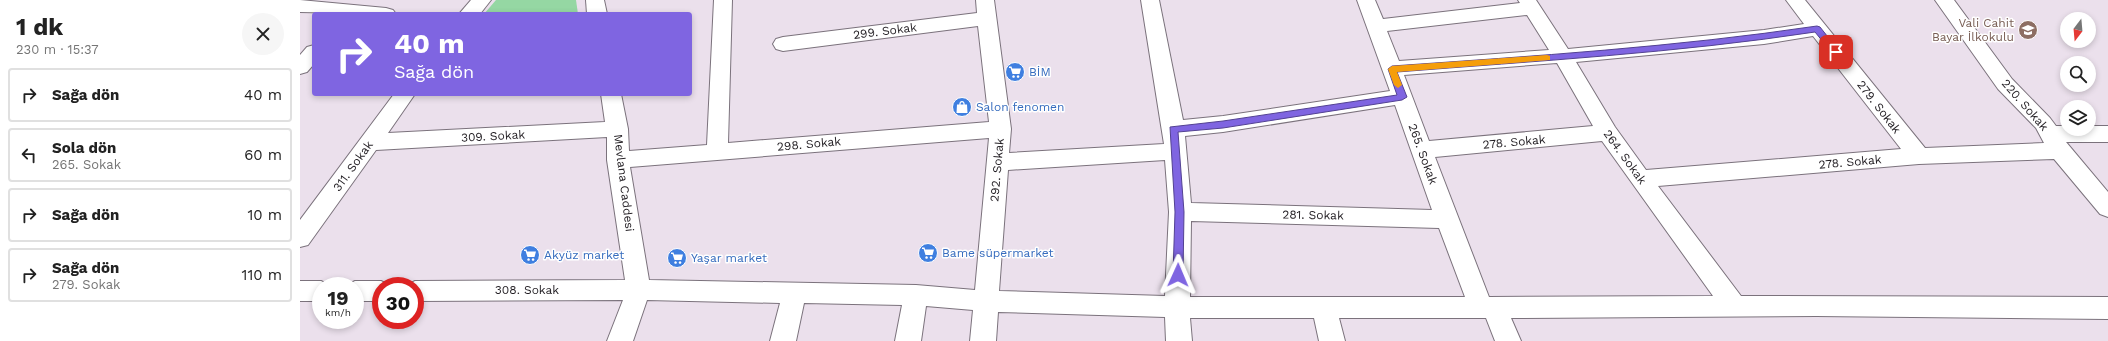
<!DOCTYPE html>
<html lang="tr">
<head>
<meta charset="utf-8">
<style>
  :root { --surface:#fff; --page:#f6f6f6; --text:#222; --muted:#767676; --line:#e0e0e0 }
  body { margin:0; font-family:"Work Sans",sans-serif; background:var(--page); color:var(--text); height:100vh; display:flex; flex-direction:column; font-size:15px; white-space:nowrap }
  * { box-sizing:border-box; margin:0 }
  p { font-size:13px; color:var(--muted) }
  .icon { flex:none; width:22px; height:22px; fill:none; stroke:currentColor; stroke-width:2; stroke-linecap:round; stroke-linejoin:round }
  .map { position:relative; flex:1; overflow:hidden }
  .panel { display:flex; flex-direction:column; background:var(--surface); width:300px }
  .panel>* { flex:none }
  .hud { position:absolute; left:12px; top:12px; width:380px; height:84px; border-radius:4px; box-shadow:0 2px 6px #0003; background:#7f65e1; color:#fff; overflow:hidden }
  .needle { width:26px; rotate:196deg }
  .controls { position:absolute; left:1760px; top:12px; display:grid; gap:8px }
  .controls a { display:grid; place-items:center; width:36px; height:36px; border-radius:50%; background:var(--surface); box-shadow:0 2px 6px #0003; font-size:20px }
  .speed { position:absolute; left:12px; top:277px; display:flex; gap:8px; font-size:20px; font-weight:700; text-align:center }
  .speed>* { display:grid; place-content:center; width:52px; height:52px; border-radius:50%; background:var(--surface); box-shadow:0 2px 6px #0003; line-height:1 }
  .speed small { font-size:10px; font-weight:400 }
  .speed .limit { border:6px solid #d22; background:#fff; color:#111 }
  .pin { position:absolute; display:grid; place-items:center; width:34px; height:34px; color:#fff; margin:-17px; border-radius:8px; box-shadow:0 2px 6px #0006 }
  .me { position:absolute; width:44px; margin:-22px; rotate:1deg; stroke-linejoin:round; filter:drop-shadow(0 0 3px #0008) }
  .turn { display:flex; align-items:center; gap:14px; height:84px; padding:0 16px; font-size:18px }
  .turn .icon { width:52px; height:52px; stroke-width:2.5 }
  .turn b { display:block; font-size:28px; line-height:34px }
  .round { display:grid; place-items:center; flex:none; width:42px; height:42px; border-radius:21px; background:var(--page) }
  .summary { display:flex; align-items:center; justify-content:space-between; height:68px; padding:0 16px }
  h1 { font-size:24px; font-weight:700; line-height:30px }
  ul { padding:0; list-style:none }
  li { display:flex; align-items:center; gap:12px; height:54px; margin:0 8px 6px; padding:0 8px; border:2px solid var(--line); border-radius:4px }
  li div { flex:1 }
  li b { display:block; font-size:15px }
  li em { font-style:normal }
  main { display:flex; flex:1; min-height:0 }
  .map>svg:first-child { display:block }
  .green { fill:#95d7a3 }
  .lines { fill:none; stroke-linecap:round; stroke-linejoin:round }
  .minor-casing { stroke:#7b727c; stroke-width:2 }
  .minor { fill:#fff; fill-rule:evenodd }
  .route { fill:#7f65e1; stroke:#534292 }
  .slow { fill:#f59e0b }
  .labels { text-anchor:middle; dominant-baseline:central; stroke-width:3; stroke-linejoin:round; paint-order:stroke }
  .education-label { font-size:12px; fill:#785e54; stroke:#fff; text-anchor:end }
  .street-label { font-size:12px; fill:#221e23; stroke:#fff }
  .shop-label { font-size:12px; fill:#366cbe; stroke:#fff; text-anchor:start }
</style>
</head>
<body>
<main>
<section class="panel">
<div class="summary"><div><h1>1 dk</h1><p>230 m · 15:37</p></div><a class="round"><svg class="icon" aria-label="close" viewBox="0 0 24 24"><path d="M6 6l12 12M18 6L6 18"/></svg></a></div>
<ul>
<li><svg class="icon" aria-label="right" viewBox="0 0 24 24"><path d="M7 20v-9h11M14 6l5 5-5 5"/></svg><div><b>Sağa dön</b></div><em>40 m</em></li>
<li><svg class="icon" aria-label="left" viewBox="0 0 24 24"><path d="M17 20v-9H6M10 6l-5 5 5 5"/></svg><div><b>Sola dön</b><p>265. Sokak</p></div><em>60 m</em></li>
<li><svg class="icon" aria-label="right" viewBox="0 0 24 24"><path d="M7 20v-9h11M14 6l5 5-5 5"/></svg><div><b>Sağa dön</b></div><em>10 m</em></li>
<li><svg class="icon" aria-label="right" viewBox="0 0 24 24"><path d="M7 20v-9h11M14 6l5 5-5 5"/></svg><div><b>Sağa dön</b><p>279. Sokak</p></div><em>110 m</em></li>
</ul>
</section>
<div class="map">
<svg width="1808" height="341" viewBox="0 0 1808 341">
  <rect width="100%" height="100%" fill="#ebe0ec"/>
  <path class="green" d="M196 0H276L278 14H184Z"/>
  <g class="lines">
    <defs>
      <g id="minor">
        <path d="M0 0 86 8 93 10 96 14 0 12Z"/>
        <path d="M171 0H191L180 14H159Z"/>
        <path d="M286 0H304L307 14H287Z"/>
        <path d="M414 0H432L428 143 689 122 678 26 483 51 476 49 473 44 476 39 483 37 677 13 676 0H694L711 129 709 153 864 144 841 0H859L883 120 923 116 1090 91 1057 0H1075L1083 19 1220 3 1218 0H1236L1268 49 1464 30 1504 24 1486 0H1505L1625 148 1744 143 1736 128 1698 89 1635 0H1654L1712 79 1750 118 1756 126H1767V129H1789V126H1808V142H1766L1808 192V217L1800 214 1754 159 1619 164 1358 186 1441 296 1808 297V319L1516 316 1211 318 1221 341H1195L1186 318H1039L1045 341H1019L1014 318H890L892 341H866L865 317 698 312 696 341H670L673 310 626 306 621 341H595L602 305 504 303 496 341H470L480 303 347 300 333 341H307L323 300 115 301V286H105L115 281 325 280 307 160V137L76 150 8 245 0 247V220L94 94H115L88 133 305 122 301 94H321L328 129 329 151 407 145ZM1227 15 1249 50 1099 61 1087 31ZM1513 36 1601 149 1346 170 1315 127 1276 62 1464 44ZM1257 63 1293 126 1129 141 1104 75ZM1095 105 1132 210 891 203 885 136 923 132ZM689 138 675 290 616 285 349 280 330 167ZM1302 141 1413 296 1189 297 1135 157ZM865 160 869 212 865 296 699 291 708 170ZM891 221 1139 228 1165 297H890Z"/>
        <path d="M14 45V64L7 72 0 74V55L7 47Z"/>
        <path d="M0 281H21L31 286H21V301H0Z"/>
        <path d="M55 281H81L91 286H81V301H55V286H45Z"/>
      </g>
    </defs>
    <use href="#minor" class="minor-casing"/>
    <use href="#minor" class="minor"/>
  </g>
  <path class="route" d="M1517 26 1520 27 1539 51V54H1533L1515 32C1377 53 1236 61 1097 72L1107 97 1102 100 923 128 878 132 884 212 883 275 878 279 873 275 875 212 870 127 923 121 1097 95 1088 69 1092 66C1234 56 1376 47 1517 26Z"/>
  <path class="slow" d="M1247 55 1250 56V60L1097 72 1102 85 1098 88 1094 85 1088 69 1092 66Z"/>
  <defs>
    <symbol id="school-disc" viewBox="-11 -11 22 22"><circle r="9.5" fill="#8d6e63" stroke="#fff"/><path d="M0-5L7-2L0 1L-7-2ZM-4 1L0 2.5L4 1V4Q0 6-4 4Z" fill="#fff"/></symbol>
    <symbol id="supermarket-disc" viewBox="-11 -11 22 22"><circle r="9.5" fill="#3f7fe0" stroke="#fff"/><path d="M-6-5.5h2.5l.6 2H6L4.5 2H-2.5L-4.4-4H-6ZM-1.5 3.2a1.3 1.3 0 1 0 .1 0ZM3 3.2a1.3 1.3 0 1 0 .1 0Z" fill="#fff"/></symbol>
    <symbol id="shop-disc" viewBox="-11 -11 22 22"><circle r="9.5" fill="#3f7fe0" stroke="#fff"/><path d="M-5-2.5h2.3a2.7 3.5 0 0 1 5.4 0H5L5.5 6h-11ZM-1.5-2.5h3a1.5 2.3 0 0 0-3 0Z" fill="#fff"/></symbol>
  </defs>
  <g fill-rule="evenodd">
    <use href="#school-disc" x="1717" y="19" width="22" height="22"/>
    <use href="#supermarket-disc" x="704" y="61" width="22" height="22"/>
    <use href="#shop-disc" x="651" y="96" width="22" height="22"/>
    <use href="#supermarket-disc" x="617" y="242" width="22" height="22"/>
    <use href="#supermarket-disc" x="219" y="244" width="22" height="22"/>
    <use href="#supermarket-disc" x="366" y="247" width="22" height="22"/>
  </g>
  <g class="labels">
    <g class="education-label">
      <text x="1714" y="23">Vali Cahit<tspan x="1714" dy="14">Bayar İlkokulu</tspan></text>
    </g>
    <g class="street-label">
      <text transform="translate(585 31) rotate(-7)">299. Sokak</text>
      <text transform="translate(1725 105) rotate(49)">220. Sokak</text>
      <text transform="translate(1579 107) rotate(52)">279. Sokak</text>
      <text transform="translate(193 136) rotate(-3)">309. Sokak</text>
      <text transform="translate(1214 142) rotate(-5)">278. Sokak</text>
      <text transform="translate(509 144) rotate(-5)">298. Sokak</text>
      <text transform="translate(1123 154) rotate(70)">265. Sokak</text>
      <text transform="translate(1325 157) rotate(54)">264. Sokak</text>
      <text transform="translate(1550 162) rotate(-5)">278. Sokak</text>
      <text transform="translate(53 166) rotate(-54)">311. Sokak</text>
      <text transform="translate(697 170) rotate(-85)">292. Sokak</text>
      <text transform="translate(324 183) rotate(83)">Mevlana Caddesi</text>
      <text transform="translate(1013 215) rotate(1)">281. Sokak</text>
      <text x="227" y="290">308. Sokak</text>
    </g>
    <g class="shop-label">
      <text x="729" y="72">BİM</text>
      <text x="676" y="107">Salon fenomen</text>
      <text x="642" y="253">Bame süpermarket</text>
      <text x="244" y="255">Akyüz market</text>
      <text x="391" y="258">Yaşar market</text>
    </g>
  </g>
</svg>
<div class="controls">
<a><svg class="needle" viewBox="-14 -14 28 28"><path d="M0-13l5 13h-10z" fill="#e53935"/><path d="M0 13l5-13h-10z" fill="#767676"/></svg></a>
<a><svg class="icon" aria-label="search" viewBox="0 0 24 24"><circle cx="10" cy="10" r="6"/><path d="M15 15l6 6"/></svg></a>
<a><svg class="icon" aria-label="layers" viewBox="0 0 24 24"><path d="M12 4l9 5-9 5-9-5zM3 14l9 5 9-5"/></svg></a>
</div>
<div class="speed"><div>19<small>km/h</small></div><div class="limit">30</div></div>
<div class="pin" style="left:1536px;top:52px;background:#d93025"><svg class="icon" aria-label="arrive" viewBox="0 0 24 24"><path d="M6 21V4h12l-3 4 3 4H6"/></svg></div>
<svg class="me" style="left:878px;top:275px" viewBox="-20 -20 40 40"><path d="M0-17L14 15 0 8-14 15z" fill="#7f65e1" stroke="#fff" stroke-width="4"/></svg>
<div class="hud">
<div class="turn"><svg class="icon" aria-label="right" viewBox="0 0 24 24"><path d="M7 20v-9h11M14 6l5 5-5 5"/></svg><div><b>40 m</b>Sağa dön</div></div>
</div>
</div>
</main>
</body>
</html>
